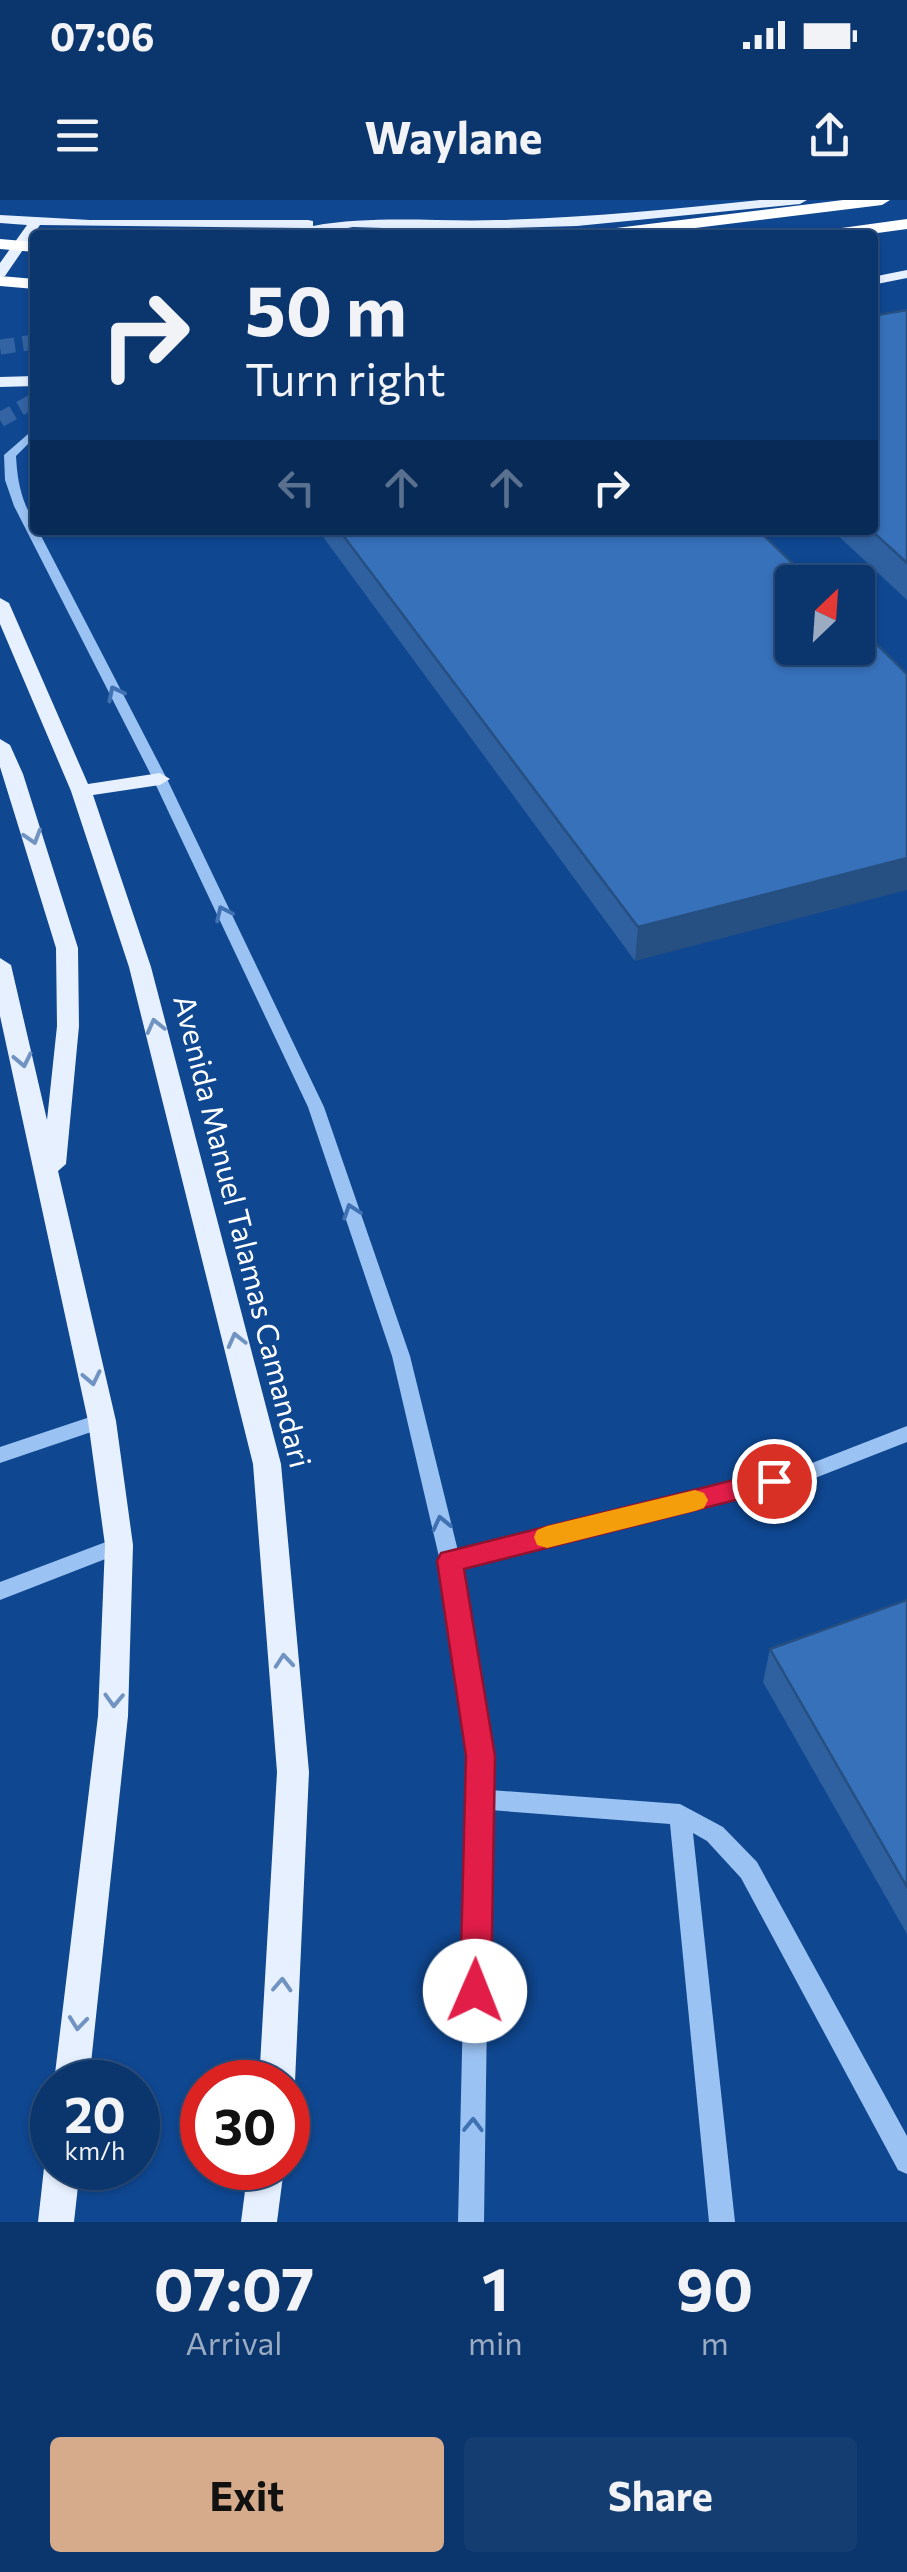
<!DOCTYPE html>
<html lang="en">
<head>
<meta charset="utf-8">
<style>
  :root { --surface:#0b356d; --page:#143d72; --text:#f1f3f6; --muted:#9aabc2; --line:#2b5080; --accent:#d6ab8b }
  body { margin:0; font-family:Commissioner,sans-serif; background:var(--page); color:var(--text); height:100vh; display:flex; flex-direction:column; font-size:38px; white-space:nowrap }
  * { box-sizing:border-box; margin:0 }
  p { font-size:32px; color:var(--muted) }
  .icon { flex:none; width:55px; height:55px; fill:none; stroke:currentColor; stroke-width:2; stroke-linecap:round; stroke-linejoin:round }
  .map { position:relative; height:2022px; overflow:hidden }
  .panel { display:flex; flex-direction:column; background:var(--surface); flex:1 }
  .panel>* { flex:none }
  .guide { position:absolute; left:30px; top:30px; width:848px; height:305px; border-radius:10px; box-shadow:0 2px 8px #0004,0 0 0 2px var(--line); background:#0b356d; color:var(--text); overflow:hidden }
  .needle { width:65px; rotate:25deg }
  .controls { position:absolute; left:775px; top:365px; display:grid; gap:20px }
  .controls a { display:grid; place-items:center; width:100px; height:100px; border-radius:10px; background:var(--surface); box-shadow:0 2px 8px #0004,0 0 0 2px var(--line); font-size:50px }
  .speed { position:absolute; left:30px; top:1860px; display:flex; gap:20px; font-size:50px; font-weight:700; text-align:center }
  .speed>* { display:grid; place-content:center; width:130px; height:130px; border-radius:50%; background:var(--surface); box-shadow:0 2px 8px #0004,0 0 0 2px var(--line); line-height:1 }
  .speed small { font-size:25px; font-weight:400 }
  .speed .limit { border:15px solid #d22; background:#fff; color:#111 }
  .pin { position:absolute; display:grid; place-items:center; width:85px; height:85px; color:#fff; margin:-42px; border:5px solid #fff; border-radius:50%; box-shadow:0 2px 10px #0007 }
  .me { position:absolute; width:110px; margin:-55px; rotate:1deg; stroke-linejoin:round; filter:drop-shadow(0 0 8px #0008) }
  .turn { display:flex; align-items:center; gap:35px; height:210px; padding:0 50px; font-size:45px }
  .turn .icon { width:130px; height:130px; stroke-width:2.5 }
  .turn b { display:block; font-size:70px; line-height:85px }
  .lanes { display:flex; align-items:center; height:95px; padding:0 50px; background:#0003; justify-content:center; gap:50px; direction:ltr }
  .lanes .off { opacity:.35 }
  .eta { display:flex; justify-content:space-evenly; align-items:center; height:170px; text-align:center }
  .eta b { font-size:60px; font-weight:700; line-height:70px }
  .primary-button { display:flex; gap:20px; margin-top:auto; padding:20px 50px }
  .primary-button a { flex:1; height:115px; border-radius:10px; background:var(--accent); color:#111; font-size:40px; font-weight:700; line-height:115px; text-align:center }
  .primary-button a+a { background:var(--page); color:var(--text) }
  .status { display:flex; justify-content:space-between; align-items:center; height:70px; padding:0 50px; background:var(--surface); direction:ltr }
  .status svg { height:28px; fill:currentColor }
  header { display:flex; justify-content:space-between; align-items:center; height:130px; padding:0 50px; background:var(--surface); font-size:45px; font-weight:700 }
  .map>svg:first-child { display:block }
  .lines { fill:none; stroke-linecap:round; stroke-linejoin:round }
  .major-tunnel { stroke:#3363a2; stroke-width:15; stroke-dasharray:15 8; stroke-linecap:butt }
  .minor { fill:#9ac2f3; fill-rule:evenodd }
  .major { fill:#e6f0ff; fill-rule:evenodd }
  .highway { fill:#fff; fill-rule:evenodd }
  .wall { fill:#2f61a0 }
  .shaded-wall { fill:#264f82 }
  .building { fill:#3771ba; stroke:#264f82; stroke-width:2.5 }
  .oneway { stroke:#4072b3 }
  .oneway2 { stroke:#7093c2 }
  .route { fill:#e11d48; stroke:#92132f; stroke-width:2.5 }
  .slow { fill:#f59e0b }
  .labels { text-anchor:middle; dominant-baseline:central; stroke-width:8; stroke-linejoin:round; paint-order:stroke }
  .street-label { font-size:30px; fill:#fff; stroke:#0f4791 }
</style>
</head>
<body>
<div class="status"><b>07:06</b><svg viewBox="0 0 49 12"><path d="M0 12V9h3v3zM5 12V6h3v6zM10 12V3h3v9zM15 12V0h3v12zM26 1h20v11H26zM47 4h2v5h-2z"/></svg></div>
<header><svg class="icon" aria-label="menu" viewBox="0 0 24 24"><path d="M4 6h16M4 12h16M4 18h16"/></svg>Waylane<svg class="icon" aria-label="share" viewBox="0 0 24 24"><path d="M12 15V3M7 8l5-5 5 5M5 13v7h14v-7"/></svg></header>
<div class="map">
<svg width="907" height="2022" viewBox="0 0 907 2022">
  <rect width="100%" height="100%" fill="#0f4791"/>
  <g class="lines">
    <g class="major-tunnel">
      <path d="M0 147 35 142"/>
      <path d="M0 220 35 200"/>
    </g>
    <g class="minor">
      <path d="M35 228V237L16 256C17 274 19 289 26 306 30 315 34 320 35 330H38L167 579 324 907 410 1156 458 1351 807 1265 907 1226V1242L810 1280 461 1367 491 1556 490 1590 680 1604 723 1627 757 1662 907 1936V1974L898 1970 741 1678 707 1641 693 1633 735 2022H709L670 1624 490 1610 484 2022H458L469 1556 440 1361 392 1156 308 907 153 579 14 306 5 280 4 255Z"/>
      <path d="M102 1213 109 1216 112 1221 109 1226 0 1263V1247Z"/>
      <path d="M119 1337 126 1339 129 1345 126 1351 0 1400V1382Z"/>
    </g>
    <g class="major">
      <path d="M760 0H807L800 4 577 26 444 30 353 27 311 35H282L304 28 40 25 5 76 0 77V63L27 25 0 23V15L90 20H308L313 21V26C374 15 436 22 498 20 585 18 672 9 760 0Z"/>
      <path d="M907 70V78L872 85V77Z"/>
      <path d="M35 176V186L0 187V177Z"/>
      <path d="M0 398 9 403 88 584 160 573 170 579 160 585 93 595 151 767 281 1264 309 1572 295 1882 288 1895V1882H259L277 1572 253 1264 129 767 71 591 0 424Z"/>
      <path d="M0 539 10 545 23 574 78 748 79 826 66 964 58 971 116 1221 133 1345 128 1516 89 1882H54L98 1516 105 1345 88 1221 0 816V758L11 765 47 920 57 826 56 748 0 567Z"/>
      <path d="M52 1954V1968H80L74 2022H38L44 1968Z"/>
      <path d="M248 1968H284L277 2022H241Z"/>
    </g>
    <g class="highway">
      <path d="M843 0H890L882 5 639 35H592L600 30Z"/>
      <path d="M907 19V29L863 35H819L827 30Z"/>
      <path d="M0 39 35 42V52L0 49Z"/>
      <path d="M0 76 35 79V89L0 86Z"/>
    </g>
  </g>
  <g class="wall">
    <path d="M907 110V400L832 330H872Z"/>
    <path d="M318 330H758L635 761Z"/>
    <path d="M907 1400V1734L763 1482 770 1449Z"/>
  </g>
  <path class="shaded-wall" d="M907 658V690L635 761 638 727Z"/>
  <g class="building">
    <path d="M907 110V363L871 330H872V116Z"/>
    <path d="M339 330H758L812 382H792V448H858V426L907 474V658L638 727Z"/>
    <path d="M907 1400V1687L770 1449Z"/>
  </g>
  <defs><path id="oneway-chevron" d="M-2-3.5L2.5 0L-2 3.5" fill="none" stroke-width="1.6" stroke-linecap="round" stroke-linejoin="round" transform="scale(2.5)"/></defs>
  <g class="oneway">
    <use href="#oneway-chevron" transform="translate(115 493) rotate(-117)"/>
    <use href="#oneway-chevron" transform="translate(223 713) rotate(-115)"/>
    <use href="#oneway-chevron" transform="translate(351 1011) rotate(-109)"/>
    <use href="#oneway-chevron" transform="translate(441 1323) rotate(-103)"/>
    <use href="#oneway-chevron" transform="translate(473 1925) rotate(-89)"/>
  </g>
  <g class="oneway2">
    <use href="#oneway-chevron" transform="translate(33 637) rotate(73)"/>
    <use href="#oneway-chevron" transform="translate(155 826) rotate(-104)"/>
    <use href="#oneway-chevron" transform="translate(23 860) rotate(78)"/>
    <use href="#oneway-chevron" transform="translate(236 1140) rotate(-104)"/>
    <use href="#oneway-chevron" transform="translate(92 1178) rotate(78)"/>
    <use href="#oneway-chevron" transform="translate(284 1461) rotate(-95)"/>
    <use href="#oneway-chevron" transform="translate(114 1500) rotate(92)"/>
    <use href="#oneway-chevron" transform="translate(282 1785) rotate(-87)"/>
    <use href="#oneway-chevron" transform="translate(78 1823) rotate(96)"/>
  </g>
  <path class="route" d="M774 1270 783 1273 787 1281 783 1288 464 1369 495 1556 491 1791 486 1802 475 1806 464 1802 460 1791 466 1556 437 1361 441 1353Z"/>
  <path class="slow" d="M695 1290 704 1293 708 1300 704 1308 695 1311 547 1348 537 1345 534 1337 537 1330 547 1326Z"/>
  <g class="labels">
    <g class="street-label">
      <text transform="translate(244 1031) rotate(76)">Avenida Manuel Talamas Camandari</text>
    </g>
  </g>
</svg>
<div class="controls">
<a><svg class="needle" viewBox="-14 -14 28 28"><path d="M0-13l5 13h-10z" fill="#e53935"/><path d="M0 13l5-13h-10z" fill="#9aabc2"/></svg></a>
</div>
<div class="speed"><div>20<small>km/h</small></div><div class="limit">30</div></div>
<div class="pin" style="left:774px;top:1281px;background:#d93025"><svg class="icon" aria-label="arrive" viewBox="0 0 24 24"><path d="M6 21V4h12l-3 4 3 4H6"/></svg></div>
<svg class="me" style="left:475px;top:1791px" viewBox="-20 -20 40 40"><circle r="19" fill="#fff"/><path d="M0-13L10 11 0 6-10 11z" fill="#e11d48"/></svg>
<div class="guide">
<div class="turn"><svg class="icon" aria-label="right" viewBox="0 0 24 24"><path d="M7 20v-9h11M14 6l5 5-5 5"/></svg><div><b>50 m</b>Turn right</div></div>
<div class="lanes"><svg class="icon off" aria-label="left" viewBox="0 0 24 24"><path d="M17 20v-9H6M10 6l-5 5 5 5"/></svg><svg class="icon off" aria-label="ahead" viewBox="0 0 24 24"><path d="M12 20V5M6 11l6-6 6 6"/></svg><svg class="icon off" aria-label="ahead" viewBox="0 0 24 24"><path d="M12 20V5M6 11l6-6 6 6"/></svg><svg class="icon" aria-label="right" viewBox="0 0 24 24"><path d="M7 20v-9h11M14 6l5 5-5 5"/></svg></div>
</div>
</div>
<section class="panel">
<div class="eta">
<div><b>07:07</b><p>Arrival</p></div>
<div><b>1</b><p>min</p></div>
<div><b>90</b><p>m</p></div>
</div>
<div class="primary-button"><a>Exit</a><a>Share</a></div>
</section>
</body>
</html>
